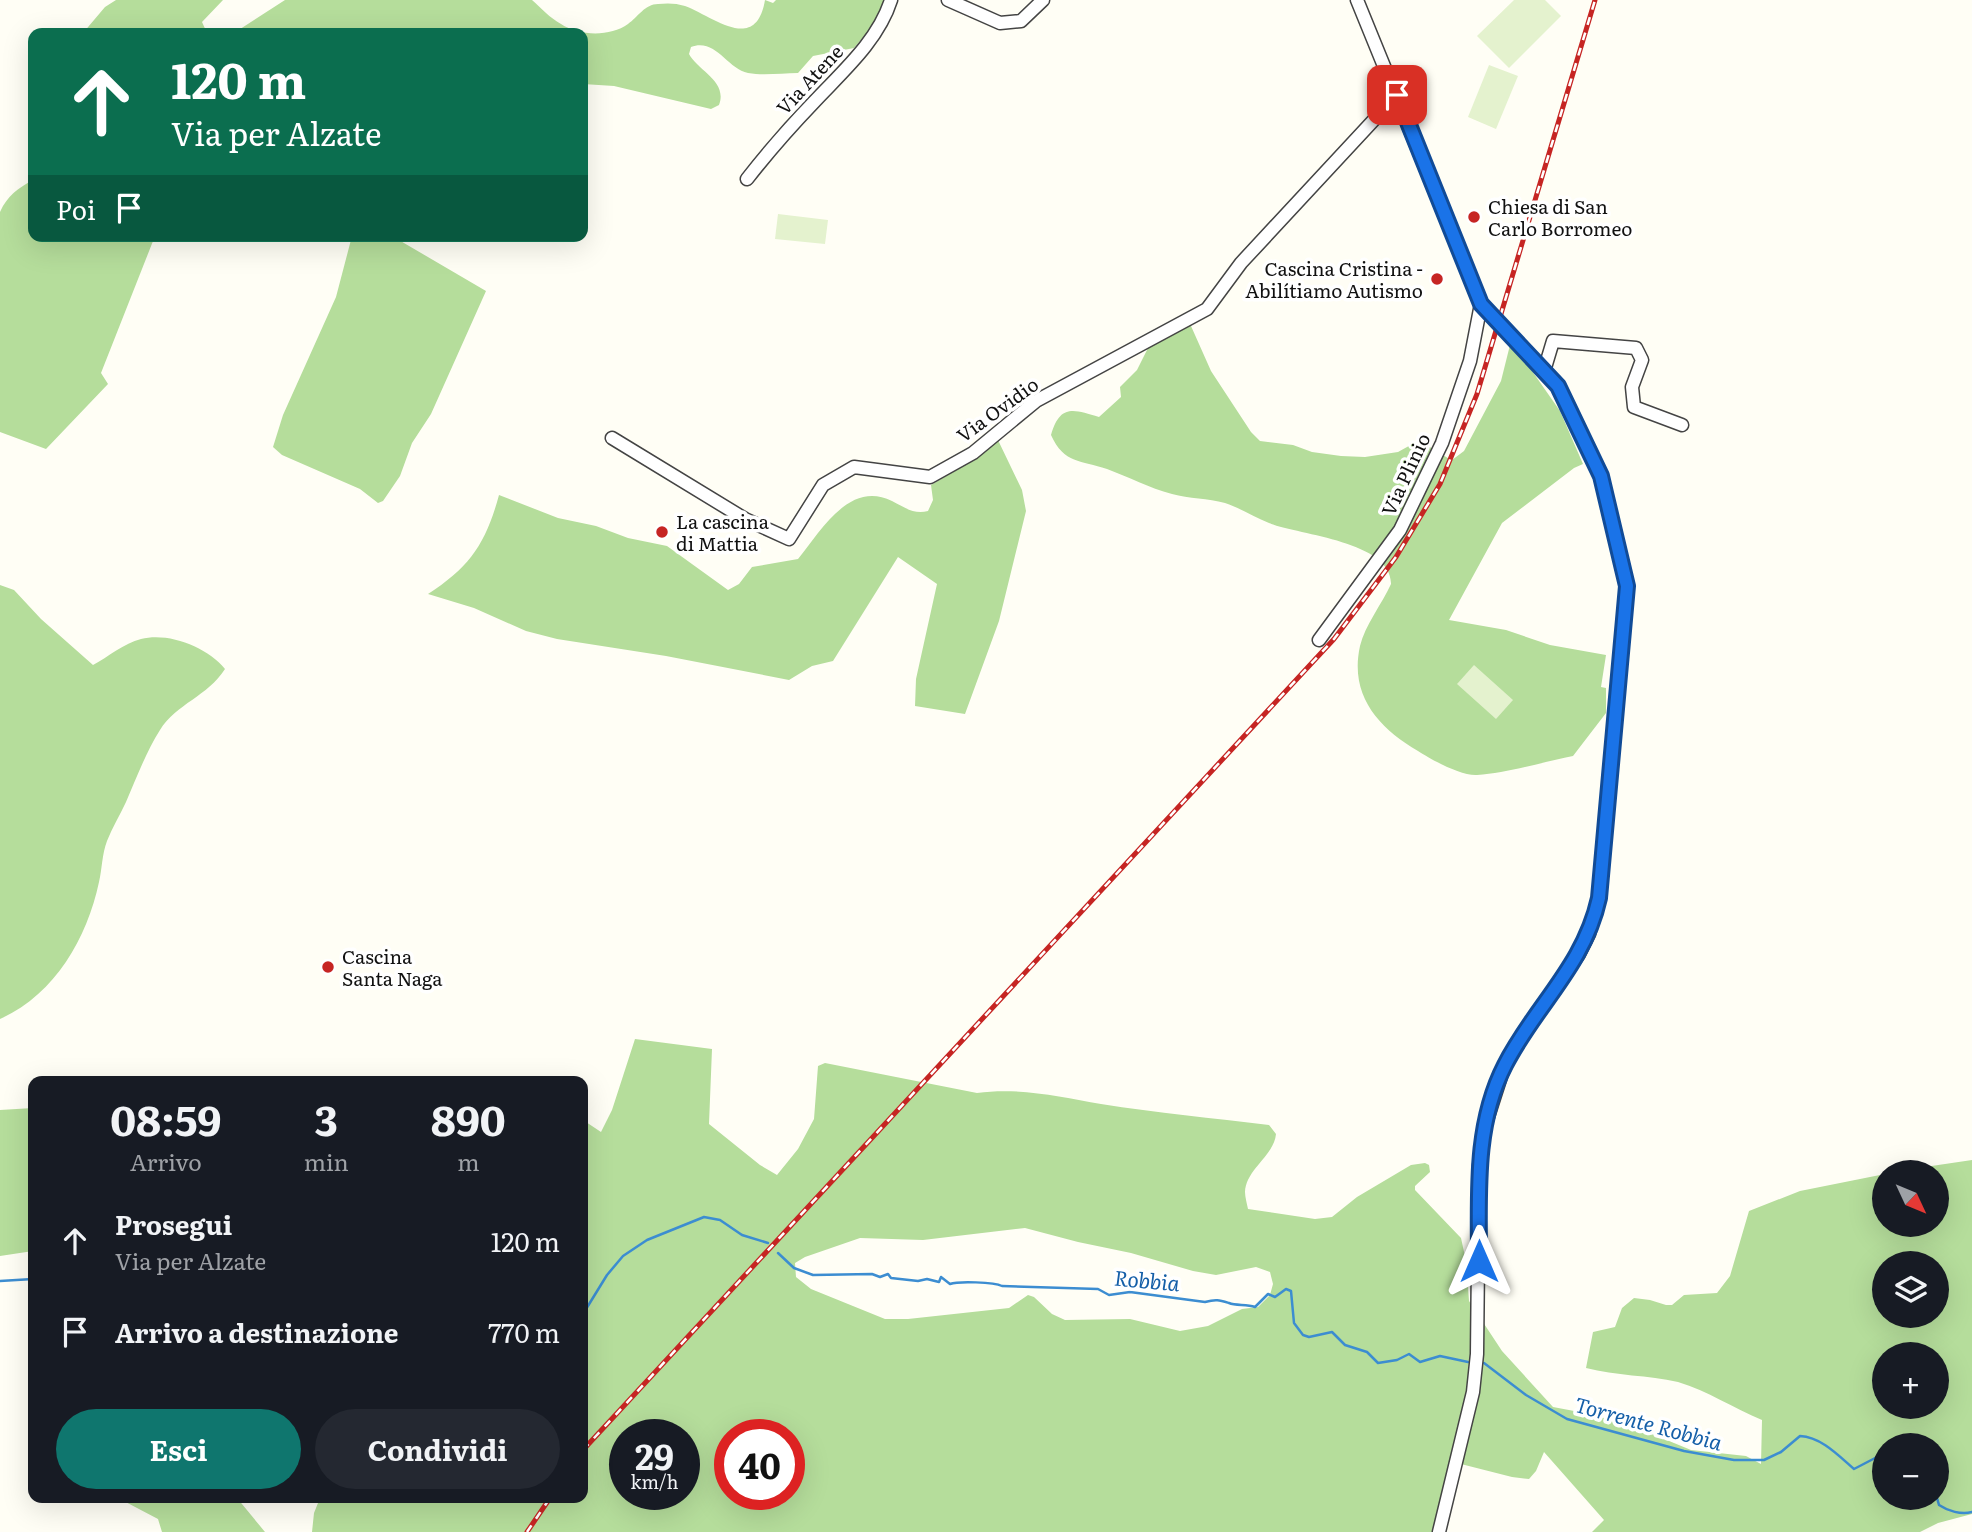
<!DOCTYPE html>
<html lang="it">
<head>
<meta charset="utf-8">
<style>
  :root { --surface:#171b24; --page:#242831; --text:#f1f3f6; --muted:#9ea1a6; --accent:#0f766e }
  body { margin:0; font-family:Literata,serif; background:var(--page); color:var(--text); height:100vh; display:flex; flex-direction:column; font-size:26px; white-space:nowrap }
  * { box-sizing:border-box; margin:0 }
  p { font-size:23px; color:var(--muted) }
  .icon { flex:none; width:38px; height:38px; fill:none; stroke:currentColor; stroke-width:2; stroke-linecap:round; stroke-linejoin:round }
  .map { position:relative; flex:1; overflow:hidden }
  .sheet { position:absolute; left:28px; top:1076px; width:560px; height:427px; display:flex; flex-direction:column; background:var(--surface); border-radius:14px; box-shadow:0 7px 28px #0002 }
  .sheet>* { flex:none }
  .banner { position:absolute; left:28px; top:28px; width:560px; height:214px; border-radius:14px; box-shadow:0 7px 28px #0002; background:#0b6e4f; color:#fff; overflow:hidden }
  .needle { width:46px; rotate:134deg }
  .controls { position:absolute; left:1872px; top:1160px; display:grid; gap:14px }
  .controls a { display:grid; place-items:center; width:77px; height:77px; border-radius:50%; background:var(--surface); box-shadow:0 7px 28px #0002; font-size:35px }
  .speed { position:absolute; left:609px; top:1419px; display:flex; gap:14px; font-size:35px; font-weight:700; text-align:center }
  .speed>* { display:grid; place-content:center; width:91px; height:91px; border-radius:50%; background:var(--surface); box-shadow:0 7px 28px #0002; line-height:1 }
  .speed small { font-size:18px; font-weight:400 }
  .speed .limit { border:10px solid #d22; background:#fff; color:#111 }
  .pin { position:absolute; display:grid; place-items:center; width:60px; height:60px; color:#fff; margin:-30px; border-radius:14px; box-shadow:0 4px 10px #0006 }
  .me { position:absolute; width:77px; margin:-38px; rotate:0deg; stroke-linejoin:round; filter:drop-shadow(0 0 5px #0008) }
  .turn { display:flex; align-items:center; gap:24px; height:147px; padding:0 28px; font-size:32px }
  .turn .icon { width:91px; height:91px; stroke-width:2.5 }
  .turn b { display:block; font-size:49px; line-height:60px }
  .then { display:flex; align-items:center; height:66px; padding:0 28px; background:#0003; gap:14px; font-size:26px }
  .eta { display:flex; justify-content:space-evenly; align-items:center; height:119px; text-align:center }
  .eta b { font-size:42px; font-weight:700; line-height:49px }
  .primary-button { display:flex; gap:14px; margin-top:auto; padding:14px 28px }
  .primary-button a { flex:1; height:80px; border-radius:42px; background:var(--accent); color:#fff; font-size:28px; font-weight:700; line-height:80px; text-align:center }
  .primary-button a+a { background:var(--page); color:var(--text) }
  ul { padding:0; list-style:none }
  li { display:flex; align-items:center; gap:21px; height:91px; padding:0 28px }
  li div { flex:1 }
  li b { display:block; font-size:26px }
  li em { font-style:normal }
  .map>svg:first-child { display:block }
  .forest { fill:#b5dd9b; fill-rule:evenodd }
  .pitch { fill:#e4f2ce }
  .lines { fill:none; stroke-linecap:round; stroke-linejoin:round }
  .stream { stroke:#3c8dd1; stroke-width:2.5 }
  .minor-casing { stroke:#444; stroke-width:15 }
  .minor { stroke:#fff; stroke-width:12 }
  .rail-casing { stroke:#c62523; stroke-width:5 }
  .rail { stroke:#fff; stroke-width:2.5; stroke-dasharray:8; stroke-linecap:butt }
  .minor-bridge-casing { stroke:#444; stroke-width:15; stroke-linecap:butt }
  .minor-bridge { stroke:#fff; stroke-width:12 }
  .route-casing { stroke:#114b97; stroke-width:18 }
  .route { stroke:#1a73e8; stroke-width:12 }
  .poi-dot { fill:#c62523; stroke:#fff; stroke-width:2.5 }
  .labels { text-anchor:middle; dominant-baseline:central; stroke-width:7; stroke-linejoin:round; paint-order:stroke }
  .street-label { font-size:19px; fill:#111; stroke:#fff }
  .poi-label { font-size:19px; fill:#111; stroke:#fff; text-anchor:start }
  .water-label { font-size:21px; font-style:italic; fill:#155fa8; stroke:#fff }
</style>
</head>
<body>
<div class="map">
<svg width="1972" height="1532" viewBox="0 0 1972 1532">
  <rect width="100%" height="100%" fill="#fffef5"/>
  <g class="forest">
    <path d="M116 0H223L202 22 207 33H83L105 7Z"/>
    <path d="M285 0H532C541 8 550 18 561 24 579 36 610 37 628 24 638 17 645 4 658 4 667 3 676 3 685 6 714 17 756 54 765 0L773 3 776 0H887L883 14 854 48 813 56 798 73C782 73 764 76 748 73 727 69 716 38 691 47L689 54C698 71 728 81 719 105L711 109 614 86 583 84V33H234Z"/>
    <path d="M33 180V236H155L101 373 108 384 46 449 0 432V212C7 196 18 188 33 180Z"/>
    <path d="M352 236H392L486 291 431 414 412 443 400 476 383 501 378 503 360 489 282 455 273 447 283 415 336 297Z"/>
    <path d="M1187 317 1211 371 1251 432 1260 441 1293 445 1312 452 1341 456 1365 457 1398 452 1416 442C1431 445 1439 454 1452 460L1464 451 1501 381 1511 341 1560 411 1583 464 1574 468 1502 523 1449 620 1506 630 1550 645 1606 655 1601 687 1606 688V713L1573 756C1543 762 1507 773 1477 775 1461 776 1432 760 1418 751 1379 728 1349 696 1360 646 1365 625 1382 604 1391 584 1392 541 1299 535 1269 523 1254 517 1240 508 1225 503 1208 498 1189 499 1172 494 1149 488 1129 477 1107 469 1081 460 1064 464 1051 435 1060 404 1073 409 1099 417L1121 397 1120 387 1137 370 1157 330Z"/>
    <path d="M997 438 1022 490 1026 511 999 621 965 714 915 706 916 679 937 584 898 557 833 661 812 666 789 680 666 656 557 639 526 631 474 608 428 594C470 567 486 543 499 495L558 518 596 526 628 538 667 546 728 590 739 584 752 567 798 559C821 531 849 480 892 501 904 507 914 515 928 511L933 500 931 485 965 465Z"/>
    <path d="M0 585 14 590 41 619 93 665C108 657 124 643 141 639 169 632 207 647 225 669 208 696 176 704 160 730 146 752 136 779 126 802 120 815 112 828 107 841 102 854 102 869 99 882 87 939 54 995 0 1019Z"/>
    <path d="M635 1039 712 1049 709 1124 760 1165 777 1175 798 1149 814 1119 818 1066 825 1063 977 1093C1019 1087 1061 1097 1101 1104 1157 1113 1213 1118 1269 1125L1276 1134C1274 1156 1246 1169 1245 1192 1245 1197 1247 1204 1248 1209L1315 1219 1332 1217 1357 1197 1411 1165 1425 1163 1429 1165 1430 1172 1415 1186V1190L1461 1238 1466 1261 1469 1301 1502 1351 1553 1407 1590 1414 1635 1427 1691 1450 1746 1456 1761 1464 1762 1420C1733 1408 1708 1391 1678 1382 1648 1375 1616 1376 1586 1368L1593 1332 1615 1327 1622 1308 1634 1298 1650 1300 1666 1305H1672L1684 1295 1717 1293 1730 1276 1749 1211 1800 1191 1885 1174V1225H1937V1172H1891L1972 1160V1514L1938 1523 1920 1532H1592L1604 1520 1544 1452 1536 1471 1529 1479 1512 1477 1457 1463 1441 1532H312L314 1513 320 1498H583V1120L601 1132 612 1110ZM1025 1228 1078 1242 1131 1253 1193 1271 1216 1275 1256 1267 1270 1272 1273 1284 1270 1295 1258 1307 1242 1309 1208 1326 1180 1331 1130 1319 1065 1320 1052 1314 1034 1297 1028 1295 1009 1308 908 1319H885L811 1289 796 1277 795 1263 805 1257 860 1238 923 1240ZM1885 1264H1937V1316H1885ZM1885 1354H1937V1407H1885ZM625 1435H684V1494H625ZM730 1435H789V1494H730ZM1885 1446H1937V1498H1885Z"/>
    <path d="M33 1108V1251L0 1256V1110Z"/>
    <path d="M118 1498H237L265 1532H162L158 1519Z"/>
  </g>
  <g class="pitch">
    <path d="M1514 0H1545L1561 16 1509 68 1477 36Z"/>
    <path d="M1489 65 1518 76 1496 129 1468 117Z"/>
    <path d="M778 214 828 220 825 244 775 239Z"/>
    <path d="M1474 665 1513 700 1496 719 1457 684Z"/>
  </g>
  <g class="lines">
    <g class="stream">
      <path d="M778 1253 794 1268 813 1275 872 1274 880 1277 888 1274 891 1278 918 1281 927 1279 939 1282 941 1277 950 1284C958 1281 994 1282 1002 1286L1098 1289 1109 1295 1130 1292 1205 1302C1216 1299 1219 1300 1229 1303 1236 1306 1246 1304 1255 1307L1268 1294 1275 1297 1286 1289 1291 1291 1294 1323 1303 1335 1309 1337 1332 1332 1345 1345 1367 1352 1378 1363 1397 1360 1409 1354 1420 1362 1440 1356 1468 1362"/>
      <path d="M0 1281 33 1279"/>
      <path d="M583 1314 607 1275 623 1256 647 1240 704 1217 720 1220 742 1235 768 1243"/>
      <path d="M1484 1363 1526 1395 1567 1419 1684 1451 1734 1460H1764L1781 1452 1800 1436C1821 1437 1838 1455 1854 1469L1879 1456 1885 1459"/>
      <path d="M1937 1498 1939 1505C1948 1511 1961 1515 1972 1512"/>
    </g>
    <defs>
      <g id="minor">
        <path d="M948 0 1000 23 1021 21 1043 0"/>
        <path d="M747 179C768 152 790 127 814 102 842 72 878 41 891 0"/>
        <path d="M1544 371 1553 341 1636 348 1642 360 1632 387 1634 407 1682 425"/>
        <path d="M612 438 745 519 789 539 823 485 854 467 930 477 973 453 1036 401 1207 309 1241 263 1397 95"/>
        <path d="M1319 640 1400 530 1442 443 1470 361 1481 304 1357 0"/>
        <path d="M1439 1532 1473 1392 1477 1354 1479 1166 1486 1123 1504 1067 1517 1043 1579 954 1589 934 1599 898 1627 586 1601 476 1558 386 1517 342"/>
      </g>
    </defs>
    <use href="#minor" class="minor-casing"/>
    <use href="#minor" class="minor"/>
    <defs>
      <g id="rail">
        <path d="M583 1450 1334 639 1396 557 1440 484 1477 394 1595 0"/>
        <path d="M527 1532 550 1498"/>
      </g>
    </defs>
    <use href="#rail" class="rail-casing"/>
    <use href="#rail" class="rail"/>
    <defs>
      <path id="minor-bridge" d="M1481 304 1517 342"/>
    </defs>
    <use href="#minor-bridge" class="minor-bridge-casing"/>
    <use href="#minor-bridge" class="minor-bridge"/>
  </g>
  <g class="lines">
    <defs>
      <path id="route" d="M1397 95 1481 304 1558 386 1601 476 1627 586 1599 898C1584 966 1535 1006 1505 1065 1474 1125 1479 1195 1479 1261"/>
    </defs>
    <use href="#route" class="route-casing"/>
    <use href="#route" class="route"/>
  </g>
  <g class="poi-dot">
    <circle cx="1474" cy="217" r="7"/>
    <circle cx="1437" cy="279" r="7"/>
    <circle cx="662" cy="532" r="7"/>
    <circle cx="328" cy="967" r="7"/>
  </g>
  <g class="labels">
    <g class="street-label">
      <text transform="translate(809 79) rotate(-47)">Via Atene</text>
      <text transform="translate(997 409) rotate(-36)">Via Ovidio</text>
      <text transform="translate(1405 474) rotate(-65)">Via Plinio</text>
    </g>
    <g class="poi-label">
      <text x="1488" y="206">Chiesa di San<tspan x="1488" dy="22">Carlo Borromeo</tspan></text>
      <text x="1423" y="268" text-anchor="end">Cascina Cristina -<tspan x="1423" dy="22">Abilítiamo Autismo</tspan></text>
      <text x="676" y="521">La cascina<tspan x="676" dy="22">di Mattia</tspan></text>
      <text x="342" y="956">Cascina<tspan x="342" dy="22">Santa Naga</tspan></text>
    </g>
    <g class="water-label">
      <text transform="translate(1147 1279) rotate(5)">Robbia</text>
      <text transform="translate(1649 1422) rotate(15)">Torrente Robbia</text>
    </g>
  </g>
</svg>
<div class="controls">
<a><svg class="needle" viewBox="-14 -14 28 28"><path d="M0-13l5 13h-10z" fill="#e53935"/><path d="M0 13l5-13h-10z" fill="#9ea1a6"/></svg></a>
<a><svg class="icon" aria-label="layers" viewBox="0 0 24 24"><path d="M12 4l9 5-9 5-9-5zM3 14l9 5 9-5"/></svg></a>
<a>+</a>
<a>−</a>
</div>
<div class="speed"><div>29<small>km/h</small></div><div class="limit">40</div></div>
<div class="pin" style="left:1397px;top:95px;background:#d93025"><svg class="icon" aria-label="arrive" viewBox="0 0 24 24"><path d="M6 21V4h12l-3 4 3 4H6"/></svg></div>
<svg class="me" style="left:1479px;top:1261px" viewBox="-20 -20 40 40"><path d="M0-17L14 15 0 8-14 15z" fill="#1a73e8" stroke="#fff" stroke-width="4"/></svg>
<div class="banner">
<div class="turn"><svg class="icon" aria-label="ahead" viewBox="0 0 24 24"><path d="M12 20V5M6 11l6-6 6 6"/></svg><div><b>120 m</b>Via per Alzate</div></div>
<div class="then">Poi<svg class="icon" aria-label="arrive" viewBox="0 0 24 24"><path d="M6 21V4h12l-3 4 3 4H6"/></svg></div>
</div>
<section class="sheet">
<div class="eta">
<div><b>08:59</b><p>Arrivo</p></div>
<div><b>3</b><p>min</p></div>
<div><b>890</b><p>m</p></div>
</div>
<ul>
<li><svg class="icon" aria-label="ahead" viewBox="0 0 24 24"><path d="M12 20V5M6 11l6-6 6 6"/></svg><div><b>Prosegui</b><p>Via per Alzate</p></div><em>120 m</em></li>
<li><svg class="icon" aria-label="arrive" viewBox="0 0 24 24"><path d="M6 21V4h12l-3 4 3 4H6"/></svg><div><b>Arrivo a destinazione</b></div><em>770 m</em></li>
</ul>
<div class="primary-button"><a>Esci</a><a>Condividi</a></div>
</section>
</div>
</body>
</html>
